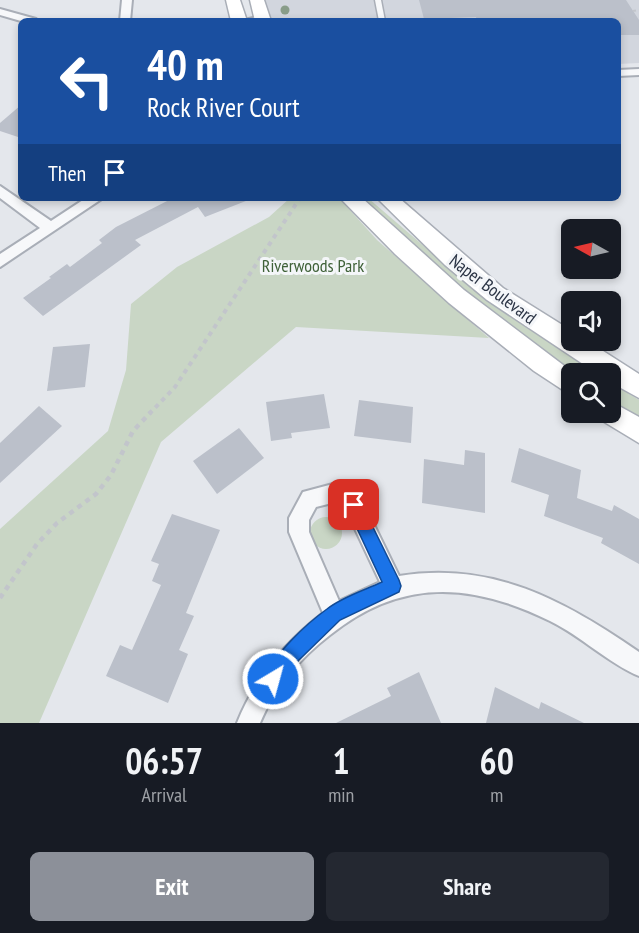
<!DOCTYPE html>
<html lang="en">
<head>
<meta charset="utf-8">
<style>
  :root { --surface:#171b24; --page:#242831; --text:#f1f3f6; --muted:#9ea1a6; --accent:#8c9099 }
  body { margin:0; font-family:"PT Sans Narrow",sans-serif; background:var(--page); color:var(--text); height:100vh; display:flex; flex-direction:column; font-size:22px; white-space:nowrap }
  * { box-sizing:border-box; margin:0 }
  p { font-size:20px; color:var(--muted) }
  .icon { flex:none; width:33px; height:33px; fill:none; stroke:currentColor; stroke-width:2; stroke-linecap:round; stroke-linejoin:round }
  .map { position:relative; height:723px; overflow:hidden }
  .details { display:flex; flex-direction:column; background:var(--surface); flex:1 }
  .details>* { flex:none }
  .top-card { position:absolute; left:18px; top:18px; width:603px; height:183px; border-radius:9px; box-shadow:0 3px 9px #0003; background:#1a4fa0; color:#fff; overflow:hidden }
  .needle { width:39px; rotate:278deg }
  .fabs { position:absolute; left:561px; top:219px; display:grid; gap:12px }
  .fabs a { display:grid; place-items:center; width:60px; height:60px; border-radius:9px; background:var(--surface); box-shadow:0 3px 9px #0003; font-size:30px }
  .pin { position:absolute; display:grid; place-items:center; width:51px; height:51px; color:#fff; margin:-26px; border-radius:12px; box-shadow:0 3px 9px #0006 }
  .me { position:absolute; width:66px; margin:-33px; rotate:37deg; stroke-linejoin:round; filter:drop-shadow(0 0 4px #0008) }
  .turn { display:flex; align-items:center; gap:21px; height:126px; padding:0 30px; font-size:27px }
  .turn .icon { width:78px; height:78px; stroke-width:2.5 }
  .turn b { display:block; font-size:42px; line-height:51px }
  .then { display:flex; align-items:center; height:57px; padding:0 30px; background:#0003; gap:12px; font-size:22px }
  .eta { display:flex; justify-content:space-evenly; align-items:center; height:102px; text-align:center }
  .eta b { font-size:36px; font-weight:700; line-height:42px }
  .action { display:flex; gap:12px; margin-top:auto; padding:12px 30px }
  .action a { flex:1; height:69px; border-radius:9px; background:var(--accent); color:#fff; font-size:24px; font-weight:700; line-height:69px; text-align:center }
  .action a+a { background:var(--page); color:var(--text) }
  .map>svg:first-child { display:block }
  .built { fill:#d2d6de }
  .green { fill:#c9d6c5 }
  .building { fill:#bbc0ca }
  .lines { fill:none; stroke-linecap:round; stroke-linejoin:round }
  .service-casing { stroke:#a9aeb7; stroke-width:3 }
  .minor-casing { stroke:#a9aeb7; stroke-width:4 }
  .secondary-casing { stroke:#a9aeb7; stroke-width:3 }
  .path-far2 { stroke:#c2c5cb; stroke-width:2; stroke-dasharray:3 3; stroke-linecap:butt }
  .path-far1 { stroke:#c2c5cb; stroke-width:4; stroke-dasharray:4.5 4.5; stroke-linecap:butt }
  .path { stroke:#c2c5cb; stroke-width:4.5; stroke-dasharray:5 5; stroke-linecap:butt }
  .service { fill:#f7f8fa; fill-rule:evenodd }
  .minor { fill:#f7f8fa; fill-rule:evenodd }
  .secondary { fill:#fff; fill-rule:evenodd }
  .tree { fill:#899d89 }
  .route { fill:#1a73e8; stroke:#114b97; stroke-width:1.5 }
  .labels { text-anchor:middle; dominant-baseline:central; stroke-width:6; stroke-linejoin:round; paint-order:stroke }
  .park-label { font-size:18px; fill:#3f6138; stroke:#f4f6f9 }
  .street-label { font-size:18px; fill:#2b3445; stroke:#f4f6f9 }
</style>
</head>
<body>
<div class="map">
<svg width="639" height="723" viewBox="0 0 639 723">
  <rect width="100%" height="100%" fill="#e4e7ec"/>
  <path class="built" d="M264 0H639V63L618 64V21H271Z"/>
  <g class="green">
    <path d="M290 198H339L377 240 489 338 296 327 161 442 39 723H0V529L108 431 126 370 131 304 177 267 269 217Z"/>
    <path d="M359 198H368L489 302 596 373 572 374 495 320Z"/>
    <path d="M610 382 639 400V418L611 400Z"/>
    <circle cx="326" cy="533" r="16"/>
  </g>
  <g class="building">
    <path d="M419 0H626L639 20V35H618V21H477L476 17 424 19Z"/>
    <path d="M21 105V138L0 131V123Z"/>
    <path d="M173 198 251 199 205 217 198 207 135 240 141 245 43 316 23 298 51 278 49 277 67 264 70 267 102 243 99 240 116 227Z"/>
    <path d="M90 344 85 387 47 391 53 347Z"/>
    <path d="M324 394 330 428 291 433 292 438 271 441 266 402Z"/>
    <path d="M359 400 413 407 411 443 354 436Z"/>
    <path d="M39 406 62 426 0 483V443Z"/>
    <path d="M239 428 264 458 217 494 193 461Z"/>
    <path d="M519 448 581 470 577 498 612 511 614 505 639 519V564L601 543 603 538 544 516 549 495 511 482Z"/>
    <path d="M465 450 485 453V513L422 503 424 459 464 465Z"/>
    <path d="M172 514 220 530 186 613 194 616 179 650 188 654 168 703 106 676 120 645 132 650 161 585 152 581 159 564 151 561Z"/>
    <path d="M419 672 441 723H336L391 696 387 688Z"/>
    <path d="M495 687 539 709 541 702 584 723H486Z"/>
  </g>
  <g class="lines">
    <defs>
      <path id="service" d="M375 0H381L385 21H379Z"/>
      <g id="minor">
        <path d="M122 0H132L130 21H120Z"/>
        <path d="M0 9 36 19 37 21H21L0 15Z"/>
        <path d="M262 16 266 17V21H240Z"/>
        <path d="M639 69V75L618 76V70Z"/>
        <path d="M0 186 51 221 86 198H103L0 267V254L40 228 0 198Z"/>
        <path d="M333 484 361 498 399 576C492 561 564 600 639 652V676C608 663 581 636 550 621 471 582 401 578 330 635 300 658 275 688 260 723H237C255 678 284 643 323 613L289 532V518L303 492ZM332 503 347 512 380 582 339 601 309 532V520L316 507Z"/>
      </g>
      <g id="secondary">
        <path d="M226 0H240L247 21H231Z"/>
        <path d="M250 0H264L271 21H255Z"/>
        <path d="M340 198H362L464 290 575 374H572V396L534 371 449 303 395 254Z"/>
        <path d="M377 198H399L503 288 572 331V340H586L639 374V398L610 382V374H598L487 300 445 265Z"/>
        <path d="M610 401 639 417V443L601 420 598 412H610Z"/>
      </g>
    </defs>
    <use href="#service" class="service-casing"/>
    <use href="#minor" class="minor-casing"/>
    <use href="#secondary" class="secondary-casing"/>
    <g class="path-far2">
      <path d="M633 11 639 10"/>
      <path d="M439 18V21"/>
    </g>
    <path class="path-far1" d="M149 414 175 387 300 198"/>
    <path class="path" d="M0 598 37 544 57 523 96 494 111 475 133 431 151 412"/>
    <use href="#service" class="service"/>
    <use href="#minor" class="minor"/>
    <use href="#secondary" class="secondary"/>
  </g>
  <circle class="tree" cx="285" cy="10" r="4.5"/>
  <path class="route" d="M354 497 359 499 399 580 401 586 399 592 340 620 299 660 279 685 273 688 267 685 264 679C273 655 306 624 327 609 342 597 365 590 382 582L346 505 348 499Z"/>
  <g class="labels">
    <g class="park-label">
      <text x="313" y="265">Riverwoods Park</text>
    </g>
    <g class="street-label">
      <text transform="translate(493 289) rotate(37)">Naper Boulevard</text>
    </g>
  </g>
</svg>
<div class="fabs">
<a><svg class="needle" viewBox="-14 -14 28 28"><path d="M0-13l5 13h-10z" fill="#e53935"/><path d="M0 13l5-13h-10z" fill="#9ea1a6"/></svg></a>
<a><svg class="icon" aria-label="sound" viewBox="0 0 24 24"><path d="M4 9h4l5-4v14l-5-4H4zM17 9q2 3 0 6"/></svg></a>
<a><svg class="icon" aria-label="search" viewBox="0 0 24 24"><circle cx="10" cy="10" r="6"/><path d="M15 15l6 6"/></svg></a>
</div>
<div class="pin" style="left:354px;top:505px;background:#d93025"><svg class="icon" aria-label="arrive" viewBox="0 0 24 24"><path d="M6 21V4h12l-3 4 3 4H6"/></svg></div>
<svg class="me" style="left:273px;top:679px" viewBox="-20 -20 40 40"><circle r="17" fill="#1a73e8" stroke="#fff" stroke-width="3"/><path d="M0-11L8 9 0 5-8 9z" fill="#fff"/></svg>
<div class="top-card">
<div class="turn"><svg class="icon" aria-label="left" viewBox="0 0 24 24"><path d="M17 20v-9H6M10 6l-5 5 5 5"/></svg><div><b>40 m</b>Rock River Court</div></div>
<div class="then">Then<svg class="icon" aria-label="arrive" viewBox="0 0 24 24"><path d="M6 21V4h12l-3 4 3 4H6"/></svg></div>
</div>
</div>
<section class="details">
<div class="eta">
<div><b>06:57</b><p>Arrival</p></div>
<div><b>1</b><p>min</p></div>
<div><b>60</b><p>m</p></div>
</div>
<div class="action"><a>Exit</a><a>Share</a></div>
</section>
</body>
</html>
